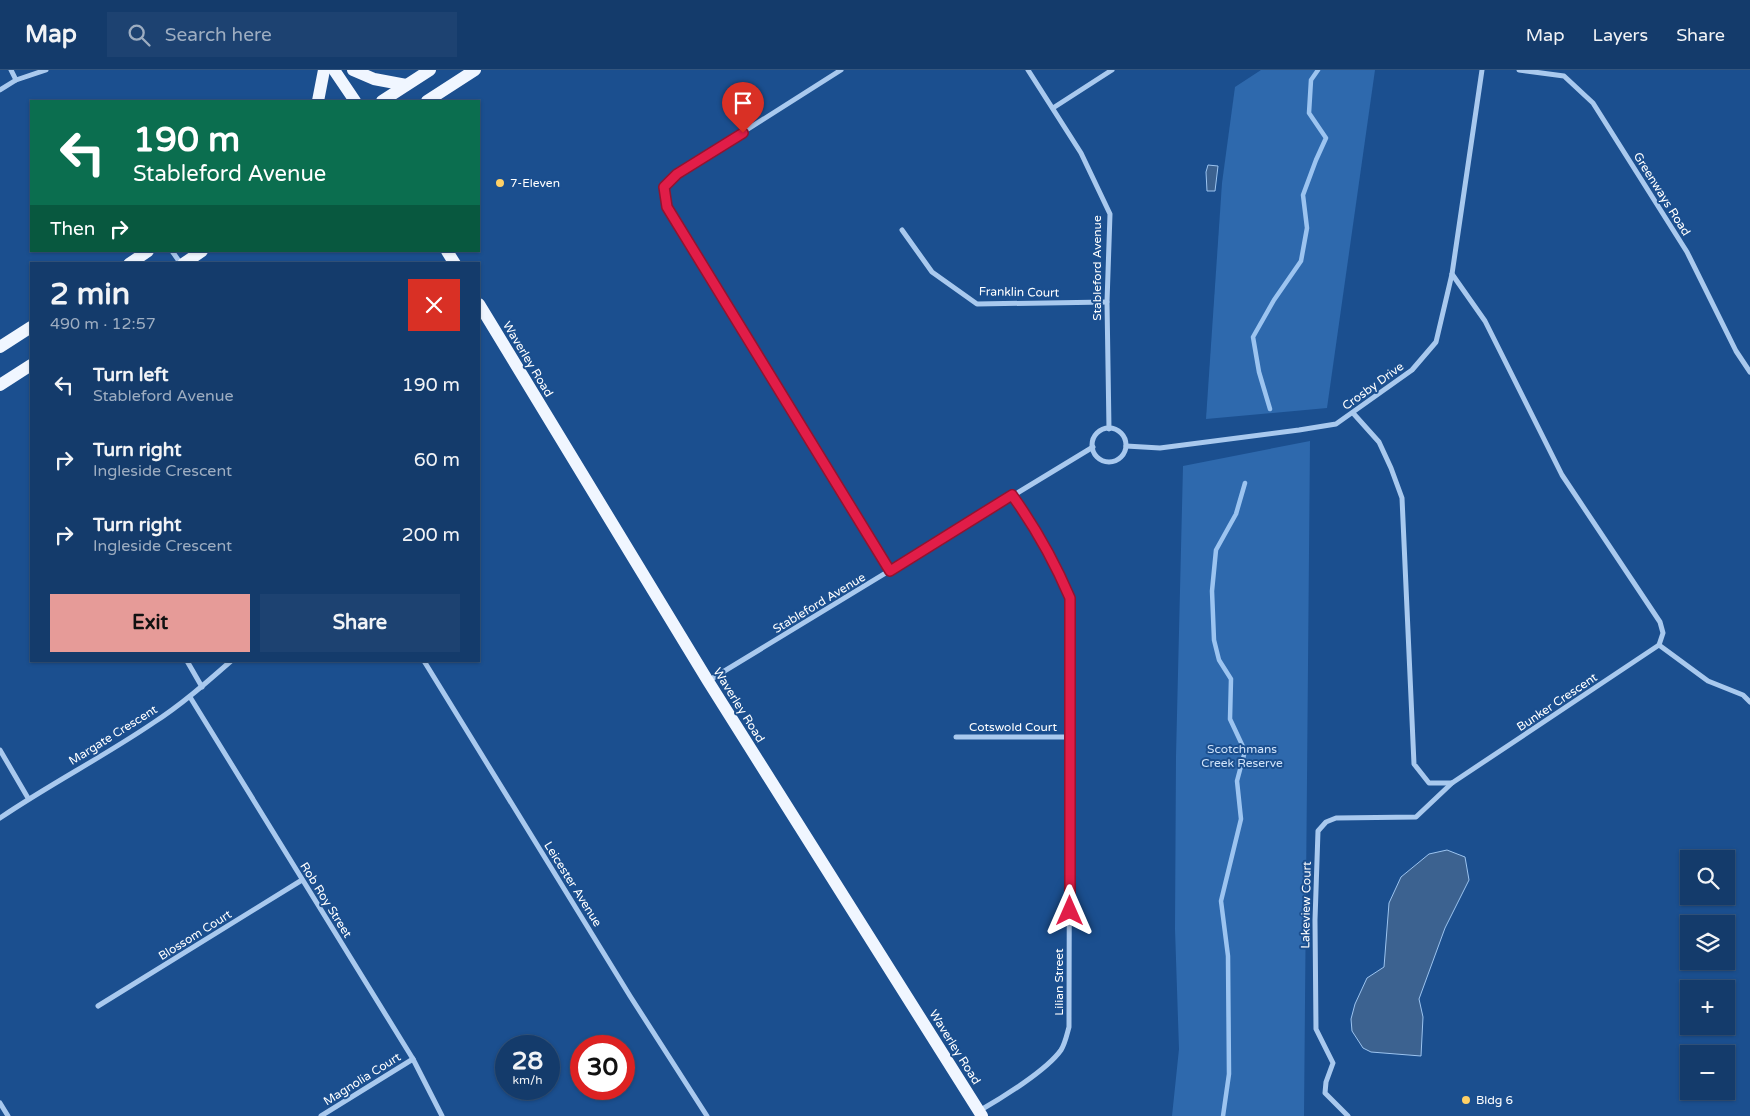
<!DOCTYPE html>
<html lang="en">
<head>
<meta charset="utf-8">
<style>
  :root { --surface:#143b6b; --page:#1d4271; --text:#f1f3f6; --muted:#9dadc1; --line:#33557e; --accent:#e69b98 }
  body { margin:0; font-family:"Varela Round",sans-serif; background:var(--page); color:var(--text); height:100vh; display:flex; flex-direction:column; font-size:19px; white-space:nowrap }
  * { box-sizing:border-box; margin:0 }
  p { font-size:16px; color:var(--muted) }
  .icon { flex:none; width:28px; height:28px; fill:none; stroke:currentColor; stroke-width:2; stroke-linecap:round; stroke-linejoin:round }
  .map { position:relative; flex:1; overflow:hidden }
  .drawer { position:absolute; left:30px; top:192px; width:450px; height:400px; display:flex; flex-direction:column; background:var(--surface); border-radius:0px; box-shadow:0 1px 4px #0004,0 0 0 1px var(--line) }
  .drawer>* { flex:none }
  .hud { position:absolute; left:30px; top:30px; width:450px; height:152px; border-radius:0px; box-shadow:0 1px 4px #0004,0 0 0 1px var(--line); background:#0b6e4f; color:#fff; overflow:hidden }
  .tools { position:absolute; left:1680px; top:780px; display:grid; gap:10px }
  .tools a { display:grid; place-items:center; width:55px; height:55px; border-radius:0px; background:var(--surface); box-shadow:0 1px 4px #0004,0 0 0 1px var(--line); font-size:25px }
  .speed { position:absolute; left:495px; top:965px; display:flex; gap:10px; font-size:25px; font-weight:700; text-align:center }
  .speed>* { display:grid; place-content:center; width:65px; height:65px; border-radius:50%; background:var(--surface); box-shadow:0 1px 4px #0004,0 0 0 1px var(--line); line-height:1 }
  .speed small { font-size:12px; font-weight:400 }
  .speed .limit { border:8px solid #d22; background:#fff; color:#111 }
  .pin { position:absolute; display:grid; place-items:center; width:42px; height:42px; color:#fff; margin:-51px -21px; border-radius:50% 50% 50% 0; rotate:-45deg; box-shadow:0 0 5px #0007 }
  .pin .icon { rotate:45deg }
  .me { position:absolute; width:55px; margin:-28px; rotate:0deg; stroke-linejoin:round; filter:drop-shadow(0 0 4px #0008) }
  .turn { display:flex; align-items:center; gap:18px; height:105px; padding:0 20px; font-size:22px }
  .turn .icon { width:65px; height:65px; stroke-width:2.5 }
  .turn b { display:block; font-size:35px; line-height:42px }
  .then { display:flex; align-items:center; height:48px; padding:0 20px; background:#0003; gap:10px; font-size:19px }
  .round { display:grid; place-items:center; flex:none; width:52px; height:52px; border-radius:0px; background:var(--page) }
  .overview { display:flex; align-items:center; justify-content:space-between; height:85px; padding:0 20px }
  h1 { font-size:30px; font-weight:700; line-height:38px }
  .primary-button { display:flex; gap:10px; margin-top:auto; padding:10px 20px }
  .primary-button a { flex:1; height:58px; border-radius:0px; background:var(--accent); color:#111; font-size:20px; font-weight:700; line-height:58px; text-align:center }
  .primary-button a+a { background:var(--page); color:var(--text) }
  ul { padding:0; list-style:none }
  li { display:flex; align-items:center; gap:15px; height:75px; padding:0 20px }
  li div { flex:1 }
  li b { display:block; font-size:19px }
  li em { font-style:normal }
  header { display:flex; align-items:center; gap:30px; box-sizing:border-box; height:70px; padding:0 25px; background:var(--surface); border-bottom:1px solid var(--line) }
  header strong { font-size:24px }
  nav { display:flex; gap:28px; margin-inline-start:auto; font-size:18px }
  .search { width:350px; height:45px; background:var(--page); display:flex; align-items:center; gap:12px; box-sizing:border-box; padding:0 18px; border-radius:0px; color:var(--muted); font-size:19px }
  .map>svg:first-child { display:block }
  .green { fill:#2e69ad }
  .water { fill:#3c6290; stroke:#9cc4f0 }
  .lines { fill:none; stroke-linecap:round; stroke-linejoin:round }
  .stream { stroke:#9cc4f0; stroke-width:4.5 }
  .street { stroke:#a9c9ee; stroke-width:5 }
  .primary { stroke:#f0f6ff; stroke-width:12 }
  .route-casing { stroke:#92132f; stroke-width:12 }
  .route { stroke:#e11d48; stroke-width:9 }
  .poi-dot { fill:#ffd166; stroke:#1b4f8f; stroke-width:2 }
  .labels { text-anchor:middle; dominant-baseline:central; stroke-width:4; stroke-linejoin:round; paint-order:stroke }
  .poi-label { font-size:12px; fill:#fff; stroke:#1b4f8f; text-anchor:start }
  .street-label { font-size:12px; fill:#fff; stroke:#1b4f8f }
  .park-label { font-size:12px; fill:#cfe3fa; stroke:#1b4f8f }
</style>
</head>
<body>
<header>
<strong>Map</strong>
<div class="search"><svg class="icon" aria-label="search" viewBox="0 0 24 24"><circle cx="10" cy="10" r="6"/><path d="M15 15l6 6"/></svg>Search here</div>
<nav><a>Map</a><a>Layers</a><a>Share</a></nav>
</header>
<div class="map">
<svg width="1750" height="1046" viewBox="0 0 1750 1046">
  <rect width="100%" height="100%" fill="#1b4f8f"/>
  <g class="green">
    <path d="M1261 0H1375L1327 338 1206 349 1222 113 1235 17Z"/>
    <path d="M1310 371 1304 1046H1172L1179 979 1175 859 1176 686 1183 396Z"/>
  </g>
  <g class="water">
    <path d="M1208 95 1218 96 1215 121H1207L1206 102Z"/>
    <path d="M1447 780 1465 787 1469 810 1445 858 1419 929 1423 947 1421 986 1371 982 1363 978 1352 961 1351 949 1355 934 1367 908 1384 897 1389 833 1401 807 1429 784Z"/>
  </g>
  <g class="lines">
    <g class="stream">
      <path d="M1270 339 1259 302 1253 267 1274 230 1301 191 1307 158 1303 125 1316 90 1326 68 1309 43 1311 10 1318 0"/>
      <path d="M1223 1046 1229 1004 1228 886 1221 831 1241 749 1237 711 1245 681 1230 649 1231 609 1219 590 1214 570 1212 521 1216 480 1236 444 1245 413"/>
    </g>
    <g class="street">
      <path d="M841 0 677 104 664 117 667 137 890 501"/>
      <path d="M1028 0 1081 83 1110 144 1107 232 1109 359"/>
      <path d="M1519 0 1564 6 1593 33 1687 182 1736 281 1750 302"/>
      <path d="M16 10 46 0"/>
      <path d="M0 20 16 10 11 0"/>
      <path d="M1053 38 1112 0"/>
      <path d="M902 160 932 202 977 234 1107 232"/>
      <path d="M172 181 181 194"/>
      <path d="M1353 343 1379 372 1391 398 1402 428 1414 694 1429 713H1452L1659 575 1663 563 1660 552 1562 405 1485 251 1452 204"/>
      <circle cx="1109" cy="375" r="17"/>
      <path d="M1126 376 1160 378 1299 360 1336 354 1412 300 1436 272 1452 204 1482 0"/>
      <path d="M1659 575 1708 611 1743 625 1750 632"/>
      <path d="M187 591 202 617"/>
      <path d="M424 591 630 926 707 1046"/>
      <path d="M708 611 1093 377"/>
      <path d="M190 627 413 989 442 1046"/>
      <path d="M956 667H1071"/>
      <path d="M0 680 28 728"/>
      <path d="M0 748C50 714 103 687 153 653 181 635 206 613 231 591"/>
      <path d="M98 936 302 810"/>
      <path d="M0 1033 8 1046"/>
      <path d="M979 1041C1002 1028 1047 1000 1061 980 1065 974 1067 964 1069 957L1070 528C1054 493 1035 457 1012 425"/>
      <path d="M321 1046 413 989"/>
      <path d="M1348 1046 1325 1023 1326 1012 1333 993 1316 959 1315 850 1318 761 1326 752 1336 748 1416 747 1452 713"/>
    </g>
    <g class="primary">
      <path d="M334 0 355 31"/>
      <path d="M353 0 374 9 406 15"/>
      <path d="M318 31 324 0"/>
      <path d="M382 31 430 0"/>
      <path d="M427 31 475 0"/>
      <path d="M447 181 455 194"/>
      <path d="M129 194 148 181"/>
      <path d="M183 194 202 181"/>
      <path d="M479 234 708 611 982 1046"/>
      <path d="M0 277 31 257"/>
      <path d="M0 315 31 295"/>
    </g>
  </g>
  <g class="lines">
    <defs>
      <path id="route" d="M743 63 677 104 664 117 667 137 890 501 1012 425C1035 457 1055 493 1070 528V841"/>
    </defs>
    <use href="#route" class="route-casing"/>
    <use href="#route" class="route"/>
  </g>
  <g class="poi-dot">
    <circle cx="500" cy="113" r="5"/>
    <circle cx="1466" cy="1030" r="5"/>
  </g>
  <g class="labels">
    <g class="poi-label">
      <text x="510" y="113">7-Eleven</text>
      <text x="1476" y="1030">Bldg 6</text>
    </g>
    <g class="street-label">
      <text transform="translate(1662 124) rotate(58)">Greenways Road</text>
      <text transform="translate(1097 198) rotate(-90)">Stableford Avenue</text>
      <text transform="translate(1019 222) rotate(1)">Franklin Court</text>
      <text transform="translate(528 289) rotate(59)">Waverley Road</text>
      <text transform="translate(1373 316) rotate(-36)">Crosby Drive</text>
      <text transform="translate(819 533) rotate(-31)">Stableford Avenue</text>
      <text transform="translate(1557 632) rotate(-34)">Bunker Crescent</text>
      <text transform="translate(739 635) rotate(58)">Waverley Road</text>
      <text x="1013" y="657">Cotswold Court</text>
      <text transform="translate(113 665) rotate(-32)">Margate Crescent</text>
      <text transform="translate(573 814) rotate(58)">Leicester Avenue</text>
      <text transform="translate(326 830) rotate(58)">Rob Roy Street</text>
      <text transform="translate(1306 835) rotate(-89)">Lakeview Court</text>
      <text transform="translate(195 865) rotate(-32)">Blossom Court</text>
      <text transform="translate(1059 912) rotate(-90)">Lilian Street</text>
      <text transform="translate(955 977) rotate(58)">Waverley Road</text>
      <text transform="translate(362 1009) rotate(-32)">Magnolia Court</text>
    </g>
    <g class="park-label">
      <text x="1242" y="679">Scotchmans<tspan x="1242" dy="14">Creek Reserve</tspan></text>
    </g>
  </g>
</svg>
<div class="tools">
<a><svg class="icon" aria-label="search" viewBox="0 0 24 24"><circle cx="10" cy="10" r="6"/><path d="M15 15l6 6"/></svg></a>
<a><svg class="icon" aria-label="layers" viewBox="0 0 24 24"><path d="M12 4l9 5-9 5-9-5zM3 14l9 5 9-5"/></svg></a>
<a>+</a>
<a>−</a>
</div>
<div class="speed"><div>28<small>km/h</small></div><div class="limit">30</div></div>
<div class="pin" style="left:743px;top:63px;background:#d93025"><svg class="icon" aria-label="arrive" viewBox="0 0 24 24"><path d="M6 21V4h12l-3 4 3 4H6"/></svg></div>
<svg class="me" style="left:1070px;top:841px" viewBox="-20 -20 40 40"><path d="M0-17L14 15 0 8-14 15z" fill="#e11d48" stroke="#fff" stroke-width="4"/></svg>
<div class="hud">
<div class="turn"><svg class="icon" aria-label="left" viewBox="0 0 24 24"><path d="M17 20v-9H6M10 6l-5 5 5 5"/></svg><div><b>190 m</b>Stableford Avenue</div></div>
<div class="then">Then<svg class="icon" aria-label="right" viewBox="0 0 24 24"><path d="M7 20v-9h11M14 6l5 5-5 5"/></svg></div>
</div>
<section class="drawer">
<div class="overview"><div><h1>2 min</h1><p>490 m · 12:57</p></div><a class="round" style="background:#d93025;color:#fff"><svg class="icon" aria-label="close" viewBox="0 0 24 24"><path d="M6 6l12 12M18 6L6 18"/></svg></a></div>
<ul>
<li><svg class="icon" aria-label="left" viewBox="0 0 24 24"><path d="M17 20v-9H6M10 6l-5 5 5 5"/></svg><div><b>Turn left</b><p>Stableford Avenue</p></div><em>190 m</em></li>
<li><svg class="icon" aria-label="right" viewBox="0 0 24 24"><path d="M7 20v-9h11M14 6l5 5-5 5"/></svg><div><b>Turn right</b><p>Ingleside Crescent</p></div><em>60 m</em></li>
<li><svg class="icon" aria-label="right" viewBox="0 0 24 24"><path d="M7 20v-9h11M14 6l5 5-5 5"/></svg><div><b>Turn right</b><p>Ingleside Crescent</p></div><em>200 m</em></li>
</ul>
<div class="primary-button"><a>Exit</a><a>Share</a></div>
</section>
</div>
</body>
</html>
